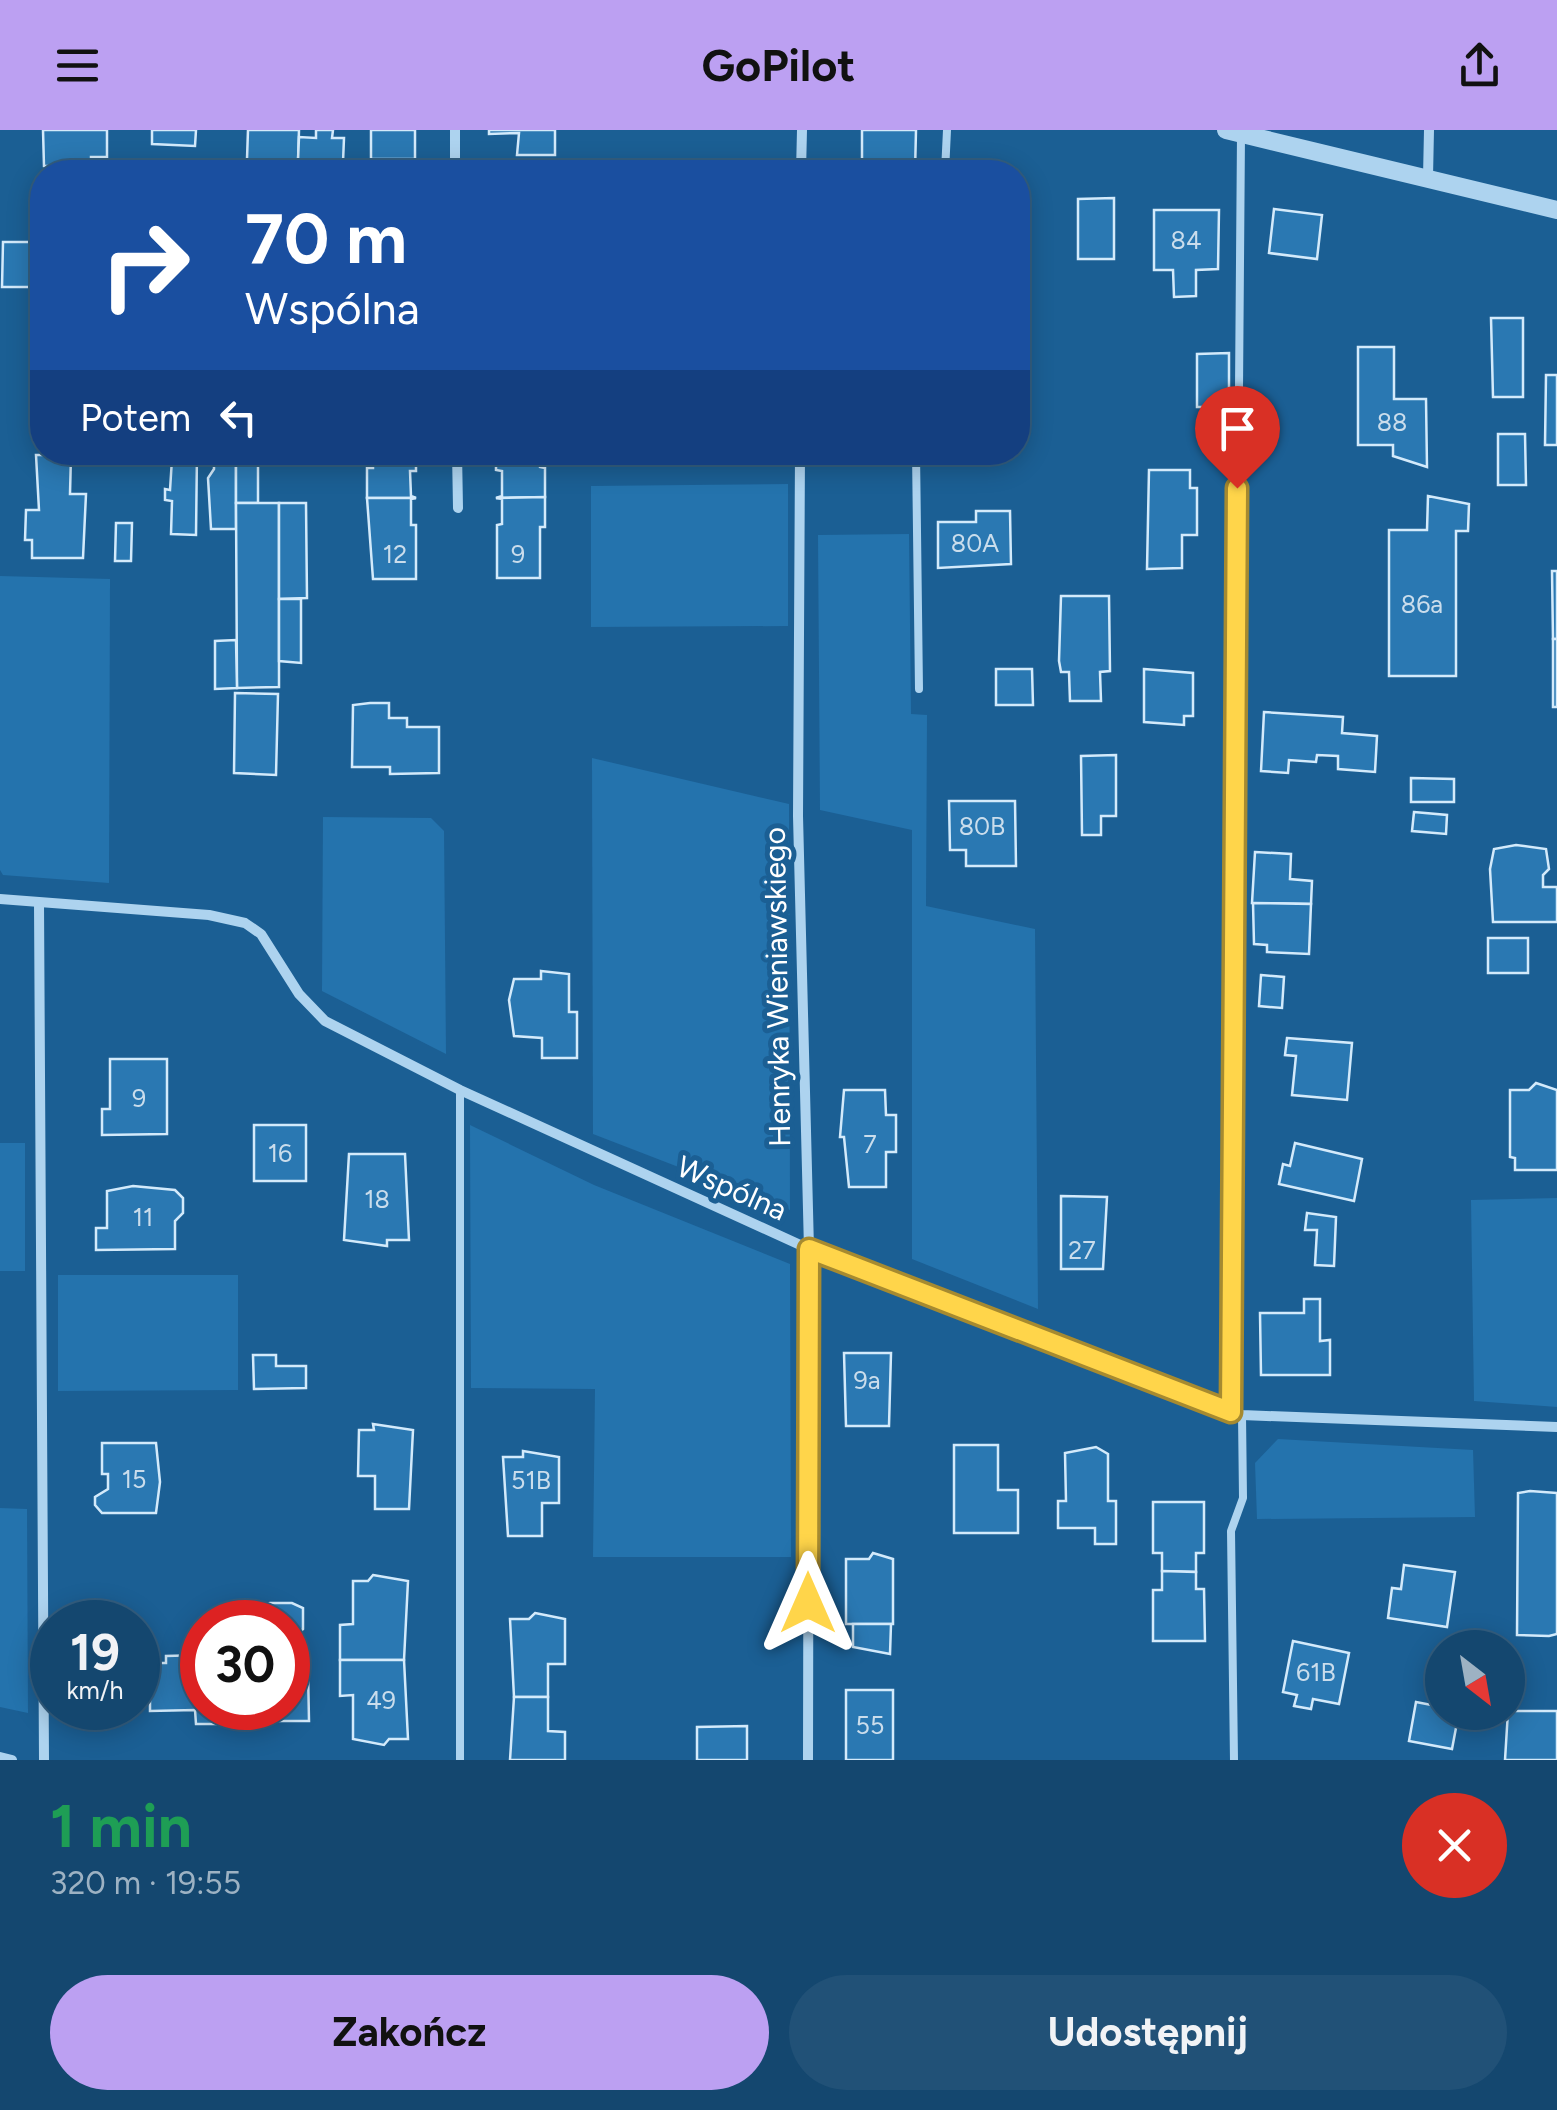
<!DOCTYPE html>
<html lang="pl">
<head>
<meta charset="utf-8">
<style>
  :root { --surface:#14476f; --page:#215177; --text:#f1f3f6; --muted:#9db2c3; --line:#335f82; --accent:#bca0f2 }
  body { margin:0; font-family:Figtree,sans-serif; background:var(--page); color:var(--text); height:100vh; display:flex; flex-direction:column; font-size:38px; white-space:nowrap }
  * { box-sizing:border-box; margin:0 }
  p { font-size:32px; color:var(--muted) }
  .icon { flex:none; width:55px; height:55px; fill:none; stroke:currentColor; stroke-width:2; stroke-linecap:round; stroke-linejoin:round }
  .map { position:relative; height:1630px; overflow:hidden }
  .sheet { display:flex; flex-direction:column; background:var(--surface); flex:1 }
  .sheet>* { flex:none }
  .guide { position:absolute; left:30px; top:30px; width:1000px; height:305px; border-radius:40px; box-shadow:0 5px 25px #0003,0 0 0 2px var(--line); background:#1a4fa0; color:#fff; overflow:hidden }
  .needle { width:65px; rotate:149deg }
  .fabs { position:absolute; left:1425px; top:1500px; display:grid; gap:20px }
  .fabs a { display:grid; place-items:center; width:100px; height:100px; border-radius:50%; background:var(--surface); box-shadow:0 5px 25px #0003,0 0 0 2px var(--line); font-size:50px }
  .speed { position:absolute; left:30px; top:1470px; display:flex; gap:20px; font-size:50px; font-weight:700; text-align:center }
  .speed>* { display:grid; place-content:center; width:130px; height:130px; border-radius:50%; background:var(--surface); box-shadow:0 5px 25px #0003,0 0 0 2px var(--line); line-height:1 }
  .speed small { font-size:25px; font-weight:400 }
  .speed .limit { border:15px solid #d22; background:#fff; color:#111 }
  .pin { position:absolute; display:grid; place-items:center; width:85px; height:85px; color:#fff; margin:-102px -42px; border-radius:50% 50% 50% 0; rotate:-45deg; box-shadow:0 0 10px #0007 }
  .pin .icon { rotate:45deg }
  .me { position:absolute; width:110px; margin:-55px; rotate:0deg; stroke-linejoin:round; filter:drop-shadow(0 0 8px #0008) }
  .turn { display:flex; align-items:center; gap:35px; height:210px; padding:0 50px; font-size:45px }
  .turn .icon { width:130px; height:130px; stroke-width:2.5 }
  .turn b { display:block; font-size:70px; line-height:85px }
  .then { display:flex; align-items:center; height:95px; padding:0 50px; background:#0003; gap:20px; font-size:38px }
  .round { display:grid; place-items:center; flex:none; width:105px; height:105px; border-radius:52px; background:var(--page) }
  .head { display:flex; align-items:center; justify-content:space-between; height:170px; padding:0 50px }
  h1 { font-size:60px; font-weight:700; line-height:75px; color:#1e9e55 }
  .cta { display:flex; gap:20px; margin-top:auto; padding:20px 50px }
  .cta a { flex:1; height:115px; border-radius:60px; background:var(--accent); color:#111; font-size:40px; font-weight:700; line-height:115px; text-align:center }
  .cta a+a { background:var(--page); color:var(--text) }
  header { display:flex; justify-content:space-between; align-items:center; height:130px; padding:0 50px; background:var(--accent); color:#111; font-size:45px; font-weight:700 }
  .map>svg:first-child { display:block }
  .green { fill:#2473ad }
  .building { fill:#2a78b2; stroke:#d3eafb; stroke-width:2.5 }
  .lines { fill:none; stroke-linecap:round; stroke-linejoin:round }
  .service { stroke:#add3ef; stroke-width:8 }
  .minor { stroke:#add3ef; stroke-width:10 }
  .tertiary { stroke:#add3ef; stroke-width:18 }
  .route-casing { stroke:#a68a30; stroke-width:25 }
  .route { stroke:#ffd54a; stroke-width:18 }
  .labels { text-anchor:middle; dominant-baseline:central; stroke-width:10; stroke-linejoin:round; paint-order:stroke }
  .number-label { font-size:25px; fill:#caddec }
  .street-label { font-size:30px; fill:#fff; stroke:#1b5f94 }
</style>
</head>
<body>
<header><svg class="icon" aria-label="menu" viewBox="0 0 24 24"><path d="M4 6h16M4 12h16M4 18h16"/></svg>GoPilot<svg class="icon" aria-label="share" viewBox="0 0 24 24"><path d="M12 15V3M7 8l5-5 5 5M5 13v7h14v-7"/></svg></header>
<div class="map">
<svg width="1557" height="1630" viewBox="0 0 1557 1630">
  <rect width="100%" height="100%" fill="#1b5f94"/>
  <g class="green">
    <path d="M788 354V496L591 497V356Z"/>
    <path d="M909 404 911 584 927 585 926 776 1035 799 1038 1179 912 1129V700L820 680 818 405Z"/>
    <path d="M0 446 110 449 109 753 3 745 0 740Z"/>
    <path d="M592 628 789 674 790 1080 593 1004Z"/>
    <path d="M323 687 431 688 444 701 446 924 322 861Z"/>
    <path d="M470 995 594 1055 790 1134 791 1427H593L595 1259 471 1258Z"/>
    <rect x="0" y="1013" width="25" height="128"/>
    <path d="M1557 1068V1277L1474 1271 1471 1070Z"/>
    <path d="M58 1145H238V1260L58 1261Z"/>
    <path d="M1278 1309 1473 1320 1475 1387 1257 1389 1255 1333Z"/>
    <path d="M0 1378 27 1379 28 1583 0 1577Z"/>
  </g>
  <g class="building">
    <path d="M43 0H107V27H91V36H44Z"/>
    <path d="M152 0H196L195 16 152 14Z"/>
    <path d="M248 0H299L298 31 247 29Z"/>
    <path d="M316 0H333L332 8H344L343 32 298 31 299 7 316 8Z"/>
    <rect x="371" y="0" width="44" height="29"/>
    <path d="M489 0H555V25H517L519 3 489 4Z"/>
    <path d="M862 0H916L915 42H862Z"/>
    <rect x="956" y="34" width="47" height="8"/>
    <path d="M1114 68V129H1078V69Z"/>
    <path d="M1274 79 1322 85 1317 129 1269 123Z"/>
    <path d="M1154 80H1219L1218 139 1196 140V166L1174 167 1173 140H1154Z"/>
    <path d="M3 112H42V157H2Z"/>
    <path d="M1491 188H1523V267H1493Z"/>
    <path d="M1358 217H1394V269H1426L1427 337 1393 326V315H1358Z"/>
    <path d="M1229 223V277H1197V224Z"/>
    <path d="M1546 245H1557V315H1545Z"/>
    <path d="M1498 304H1525L1526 355H1498Z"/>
    <path d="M179 322H197L196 405 171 404 172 371 165 370V359L170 360 172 329H179Z"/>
    <path d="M214 322H236V399H211L208 348 214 339Z"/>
    <rect x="236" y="322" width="22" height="51"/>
    <path d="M373 322H416V341H410L411 366 416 368H367V338H373Z"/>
    <path d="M496 322H539L540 337 545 338V367L496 368 502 366V341L496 340Z"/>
    <path d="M36 325H71L70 364H86L83 428H32V410H25L26 380H39Z"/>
    <path d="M1149 340H1190V358H1197V405H1182V438L1147 439Z"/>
    <path d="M1428 366 1469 374 1468 401H1456V546H1389V400H1427Z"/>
    <path d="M545 367V397H540V448H497V395L502 394V369L496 368Z"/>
    <path d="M367 368H416L411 369V395H416V449H373Z"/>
    <path d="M236 373H279V557L237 558Z"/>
    <path d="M279 373H306L307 468 279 469Z"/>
    <path d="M976 381H1010L1011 434 938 438V392H976Z"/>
    <path d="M116 393H132L131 431H115Z"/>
    <path d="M1552 441H1557V509H1553Z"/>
    <path d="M1061 466H1109L1110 541 1100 542 1101 571H1070L1069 542H1061L1059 531Z"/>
    <path d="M279 469H301V533L279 531Z"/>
    <rect x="1553" y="509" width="4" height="68"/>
    <path d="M236 510 237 558 215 559V511Z"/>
    <path d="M996 539H1032L1033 575H996Z"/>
    <path d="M1144 539 1193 543V586H1184V595L1144 592Z"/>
    <path d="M235 563 278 564 276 645 234 643Z"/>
    <path d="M370 573H389V588H407V597H439V643L390 644V637H352L353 575Z"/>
    <path d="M1264 582 1343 587 1342 603 1377 606 1375 642 1338 639V626L1317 625 1316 632 1289 630 1288 643 1261 641Z"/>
    <path d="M1116 625V686H1101V705H1082L1081 626Z"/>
    <path d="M1411 648 1454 649V672H1411Z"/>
    <path d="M949 671H1015L1016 736H966V720H950Z"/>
    <path d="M1414 682 1447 685 1446 704 1412 701Z"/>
    <path d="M1516 715 1546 719 1549 739 1543 745V757H1557V792H1493L1490 739 1494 719Z"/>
    <path d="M1255 722 1291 724 1290 749 1312 751 1311 774 1252 773Z"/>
    <path d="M1253 773 1311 774 1309 824 1267 822V815L1254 814Z"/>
    <rect x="1488" y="808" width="40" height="35"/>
    <path d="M541 841 569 844V882H577V928H542V908L514 906 509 870 514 849H541Z"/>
    <path d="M1261 845 1284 847 1282 878 1259 876Z"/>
    <path d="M1287 908 1352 913 1347 970 1292 965 1296 926 1285 925Z"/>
    <path d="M110 929H167V1004L102 1005V979H110Z"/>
    <path d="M1536 953 1557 960V1040H1515V1028L1510 1027V960H1529Z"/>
    <path d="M844 960H885L886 985H896V1022H886V1057H849L844 1007H840Z"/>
    <rect x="254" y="995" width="52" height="56"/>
    <path d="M1295 1013 1362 1029 1354 1071 1279 1054 1283 1034 1290 1036Z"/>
    <path d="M349 1024H405L409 1110H387V1116L344 1110Z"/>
    <path d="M133 1056 175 1060 183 1068V1083L175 1091V1119L96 1120V1098H107V1061Z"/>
    <path d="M1061 1066 1107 1067 1103 1139H1061Z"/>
    <path d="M1307 1083 1336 1087 1334 1136 1315 1135 1317 1100H1305Z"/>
    <path d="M1304 1169H1320V1211L1330 1210V1245H1261L1260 1183H1304Z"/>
    <path d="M844 1223H891L889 1296H846Z"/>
    <path d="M253 1225H276V1236H306V1258L254 1259Z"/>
    <path d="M373 1294 413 1300 409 1379H375V1346H358L359 1300H374Z"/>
    <path d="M102 1313H156L160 1352 156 1383H102L95 1375V1367L108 1359V1344H102Z"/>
    <path d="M954 1315H998V1360H1018V1403H954Z"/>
    <path d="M1096 1317 1108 1324V1371H1116V1414H1095V1398H1058V1371H1066L1065 1323Z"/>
    <path d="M523 1321 559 1327V1373H542V1406H508L503 1327H523Z"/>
    <path d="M1530 1361 1557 1363V1504L1549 1506 1517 1505 1518 1363Z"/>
    <path d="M1153 1372H1204V1423H1196V1442L1162 1441V1423H1153Z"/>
    <path d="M873 1423 893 1429V1494H846V1429H869Z"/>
    <path d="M1404 1435 1455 1442 1447 1497 1388 1488 1392 1458 1401 1459Z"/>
    <path d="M1162 1441 1196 1442V1459H1204L1205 1511H1153V1460H1162Z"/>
    <path d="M373 1445 408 1451 404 1530H340V1495L353 1494V1451H368Z"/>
    <path d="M270 1473H292L303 1478V1499L297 1505 303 1511V1539L308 1540 309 1591H268V1578H288V1492H260L259 1478Z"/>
    <path d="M535 1483 565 1489V1534H548V1567H514L510 1489H529Z"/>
    <path d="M853 1494H891L890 1524 853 1517Z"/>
    <path d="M1293 1511 1349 1523 1339 1574 1313 1569 1311 1579 1294 1576 1297 1565 1283 1562Z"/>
    <path d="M202 1525V1578H230V1594H196L195 1580 150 1581V1561L146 1556 150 1533H166V1526Z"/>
    <path d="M340 1530H404L408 1609H389L384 1615 353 1609V1565L340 1566Z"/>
    <rect x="846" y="1560" width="47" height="70"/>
    <path d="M514 1567H548V1601L565 1602V1630H510Z"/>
    <path d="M1416 1572 1442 1577V1582H1459L1452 1619 1409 1611Z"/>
    <path d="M1508 1581H1557V1630H1505Z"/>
    <path d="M747 1596V1630H697V1597Z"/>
  </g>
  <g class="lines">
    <g class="service">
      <path d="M945 42 947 0"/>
      <path d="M916 322 919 559"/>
      <path d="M460 960V1630"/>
      <path d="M1231 1281 1241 4"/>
      <path d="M1234 1630 1231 1401 1243 1368 1242 1285"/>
    </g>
    <g class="minor">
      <path d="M455 0V42"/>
      <path d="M801 42 802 0"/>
      <path d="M1428 47 1429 0"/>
      <path d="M457 322 458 378"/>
      <path d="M800 322 798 686 809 1119 808 1630"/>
      <path d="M0 769 209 785 245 793 261 804 299 864 325 891 460 960 809 1119 1242 1285 1557 1297"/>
      <path d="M39 773 44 1630"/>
      <path d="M0 1627 12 1630"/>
    </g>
    <path class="tertiary" d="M1226 0 1557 80"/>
  </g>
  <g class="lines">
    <defs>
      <path id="route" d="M808 1473 809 1119 1231 1282 1237 358"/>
    </defs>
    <use href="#route" class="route-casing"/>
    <use href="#route" class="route"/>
  </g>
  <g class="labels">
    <g class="number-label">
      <text x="1186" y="110">84</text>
      <text x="1392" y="292">88</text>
      <text x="975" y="413">80A</text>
      <text x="395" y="424">12</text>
      <text x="518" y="424">9</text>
      <text x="1422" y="474">86a</text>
      <text x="982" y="696">80B</text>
      <text x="139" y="968">9</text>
      <text x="870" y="1014">7</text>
      <text x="280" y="1023">16</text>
      <text x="377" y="1069">18</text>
      <text x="143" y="1087">11</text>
      <text x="1082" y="1120">27</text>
      <text x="867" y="1250">9a</text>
      <text x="134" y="1349">15</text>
      <text x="531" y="1350">51B</text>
      <text x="1316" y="1542">61B</text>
      <text x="381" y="1570">49</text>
      <text x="870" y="1595">55</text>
    </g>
    <g class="street-label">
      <text transform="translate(777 857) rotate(-91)">Henryka Wieniawskiego</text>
      <text transform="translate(732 1058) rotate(24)">Wspólna</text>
    </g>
  </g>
</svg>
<div class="fabs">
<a><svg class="needle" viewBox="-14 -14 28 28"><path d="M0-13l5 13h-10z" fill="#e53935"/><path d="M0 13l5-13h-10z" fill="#9db2c3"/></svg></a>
</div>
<div class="speed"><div>19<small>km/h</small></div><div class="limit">30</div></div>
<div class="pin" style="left:1237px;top:358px;background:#d93025"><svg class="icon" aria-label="arrive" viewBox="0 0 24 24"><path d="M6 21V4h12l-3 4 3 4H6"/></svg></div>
<svg class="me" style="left:808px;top:1473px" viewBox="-20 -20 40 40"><path d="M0-17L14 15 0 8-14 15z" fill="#ffd54a" stroke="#fff" stroke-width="4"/></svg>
<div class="guide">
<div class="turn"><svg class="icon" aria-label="right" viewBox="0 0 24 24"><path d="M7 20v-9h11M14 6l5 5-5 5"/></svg><div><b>70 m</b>Wspólna</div></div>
<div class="then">Potem<svg class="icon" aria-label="left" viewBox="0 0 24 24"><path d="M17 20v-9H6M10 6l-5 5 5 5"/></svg></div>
</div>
</div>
<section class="sheet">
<div class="head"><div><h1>1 min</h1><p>320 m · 19:55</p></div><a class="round" style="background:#d93025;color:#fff"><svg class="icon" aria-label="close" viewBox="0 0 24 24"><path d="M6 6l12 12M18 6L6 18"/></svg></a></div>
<div class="cta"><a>Zakończ</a><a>Udostępnij</a></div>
</section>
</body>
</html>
